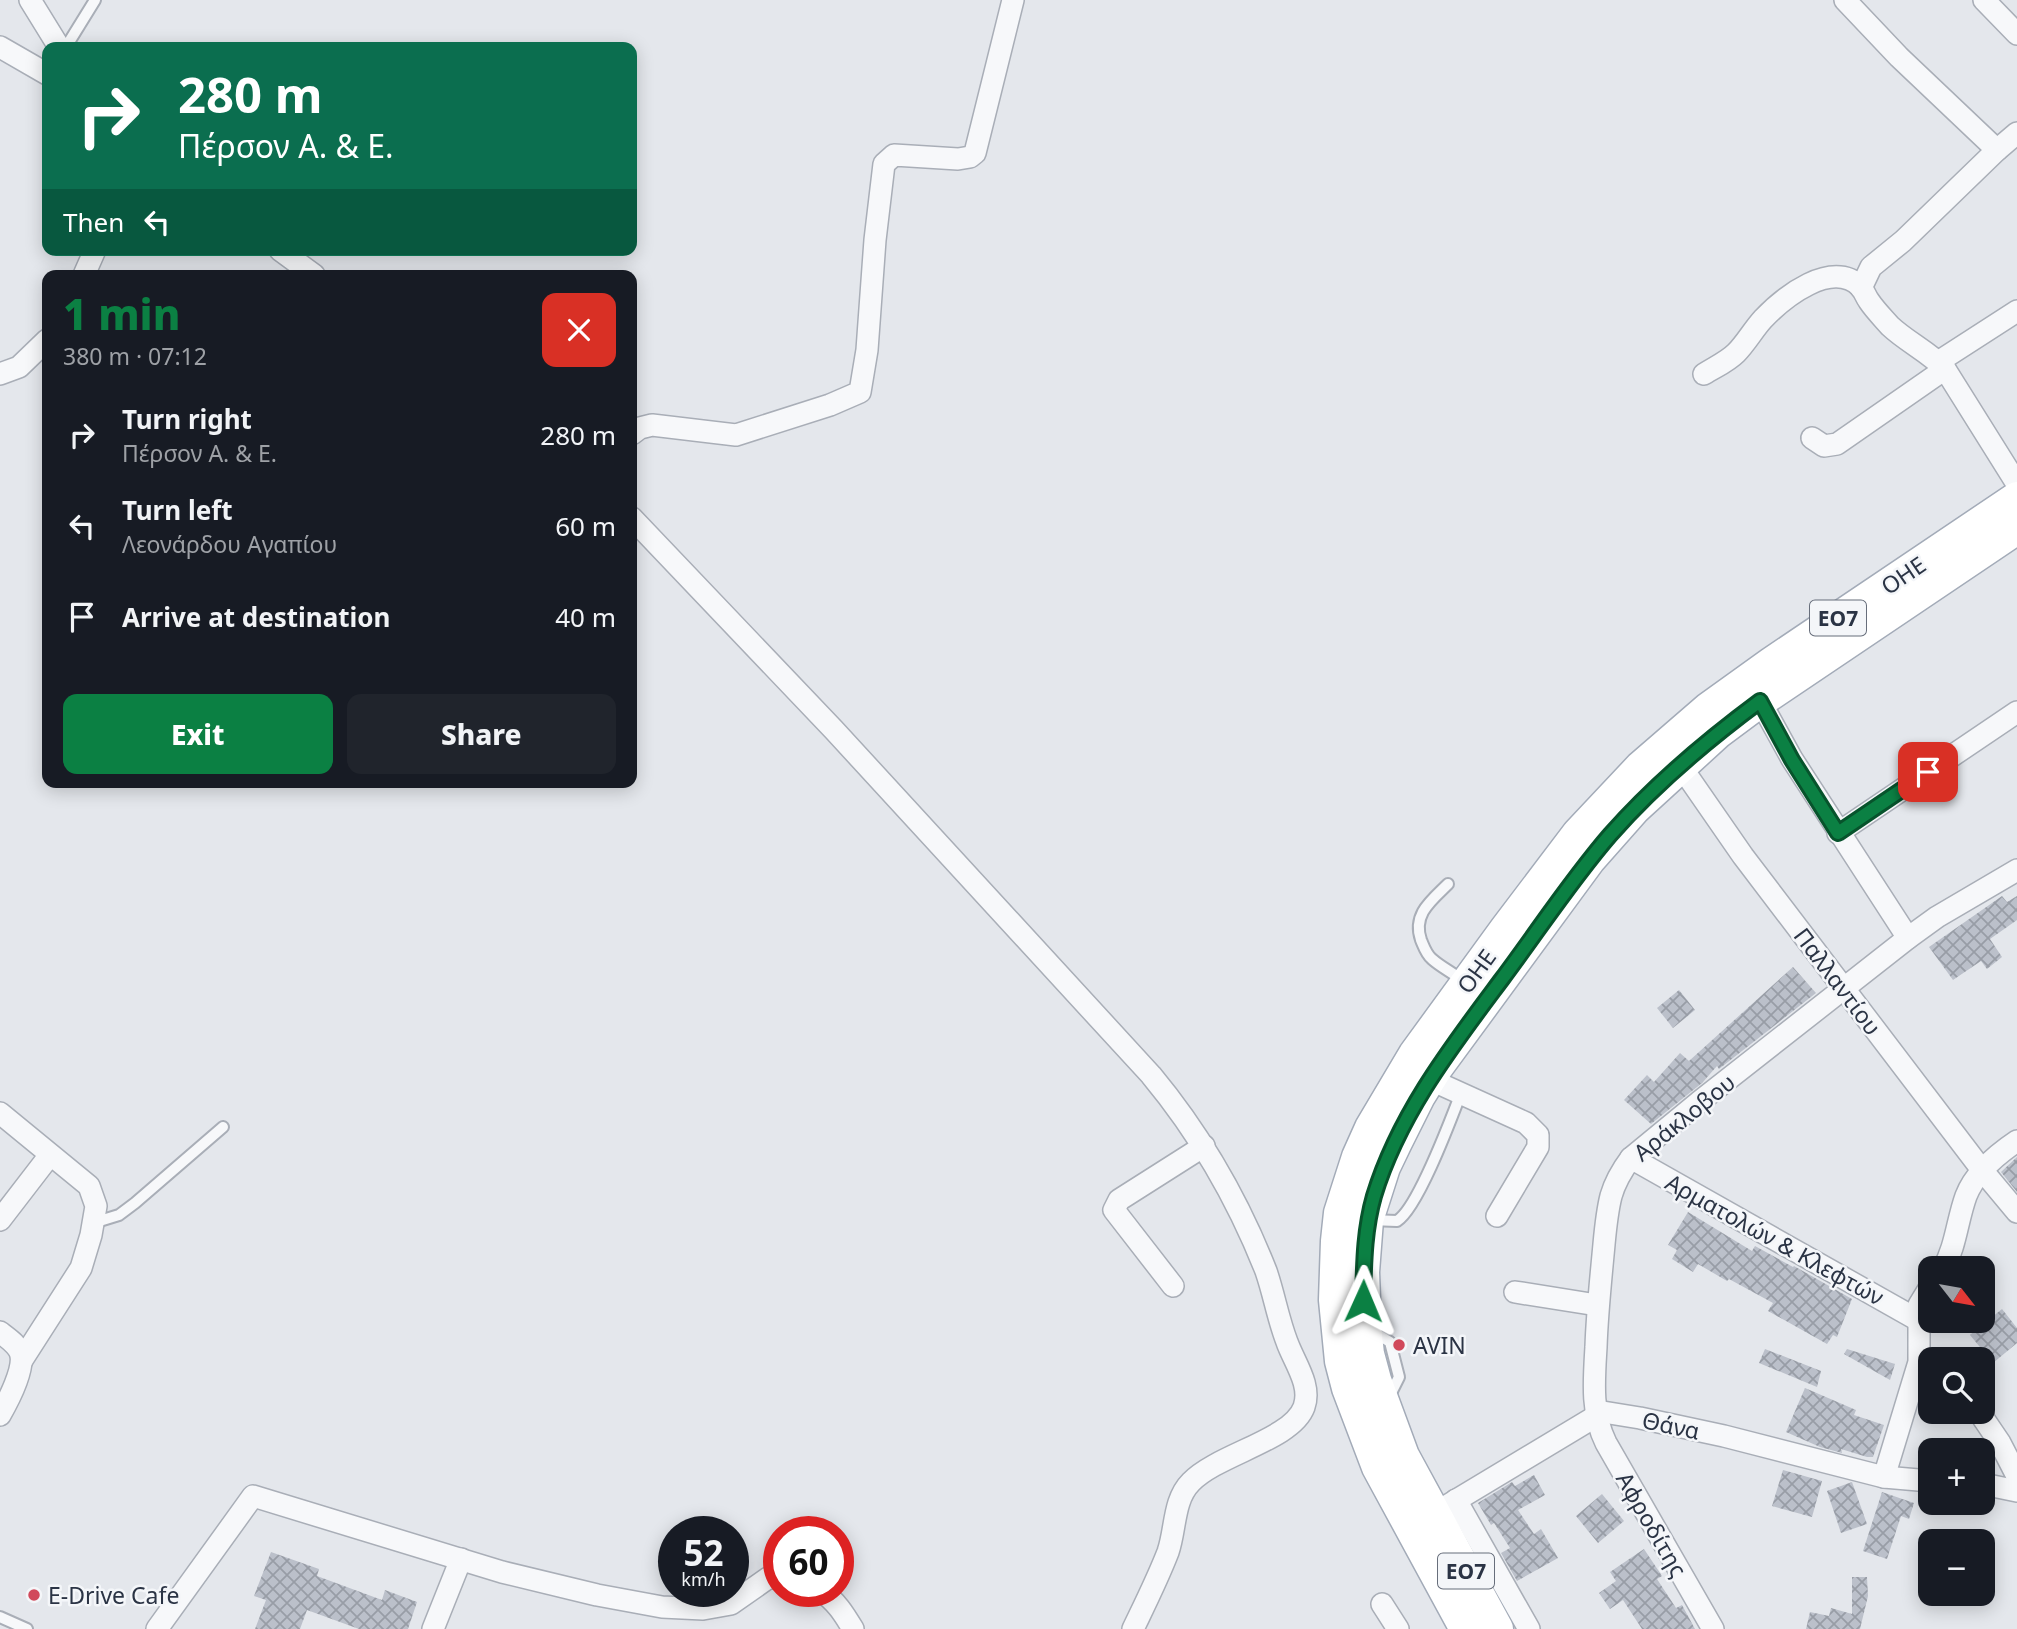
<!DOCTYPE html>
<html lang="en">
<head>
<meta charset="utf-8">
<style>
  :root { --surface:#171b24; --page:#20242c; --text:#f1f3f6; --muted:#9ea1a6; --accent:#0b8043 }
  body { margin:0; font-family:"Noto Sans",sans-serif; background:var(--page); color:var(--text); height:100vh; display:flex; flex-direction:column; font-size:26px; white-space:nowrap }
  * { box-sizing:border-box; margin:0 }
  p { font-size:23px; color:var(--muted) }
  .icon { flex:none; width:38px; height:38px; fill:none; stroke:currentColor; stroke-width:2; stroke-linecap:round; stroke-linejoin:round }
  .map { position:relative; flex:1; overflow:hidden }
  .side { position:absolute; left:42px; top:270px; width:595px; height:518px; display:flex; flex-direction:column; background:var(--surface); border-radius:14px; box-shadow:0 4px 18px #0003 }
  .side>* { flex:none }
  .top-card { position:absolute; left:42px; top:42px; width:595px; height:214px; border-radius:14px; box-shadow:0 4px 18px #0003; background:#0b6e4f; color:#fff; overflow:hidden }
  .needle { width:46px; rotate:121deg }
  .buttons { position:absolute; left:1918px; top:1256px; display:grid; gap:14px }
  .buttons a { display:grid; place-items:center; width:77px; height:77px; border-radius:14px; background:var(--surface); box-shadow:0 4px 18px #0003; font-size:35px }
  .speed { position:absolute; left:658px; top:1516px; display:flex; gap:14px; font-size:35px; font-weight:700; text-align:center }
  .speed>* { display:grid; place-content:center; width:91px; height:91px; border-radius:50%; background:var(--surface); box-shadow:0 4px 18px #0003; line-height:1 }
  .speed small { font-size:18px; font-weight:400 }
  .speed .limit { border:10px solid #d22; background:#fff; color:#111 }
  .pin { position:absolute; display:grid; place-items:center; width:60px; height:60px; color:#fff; margin:-30px; border-radius:14px; box-shadow:0 4px 10px #0006 }
  .me { position:absolute; width:77px; margin:-38px; rotate:1deg; stroke-linejoin:round; filter:drop-shadow(0 0 5px #0008) }
  .turn { display:flex; align-items:center; gap:24px; height:147px; padding:0 21px; font-size:32px }
  .turn .icon { width:91px; height:91px; stroke-width:2.5 }
  .turn b { display:block; font-size:49px; line-height:60px }
  .then { display:flex; align-items:center; height:66px; padding:0 21px; background:#0003; gap:14px; font-size:26px }
  .round { display:grid; place-items:center; flex:none; width:74px; height:74px; border-radius:14px; background:var(--page) }
  .head { display:flex; align-items:center; justify-content:space-between; height:119px; padding:0 21px }
  h1 { font-size:42px; font-weight:800; line-height:52px; color:var(--accent) }
  .primary-button { display:flex; gap:14px; margin-top:auto; padding:14px 21px }
  .primary-button a { flex:1; height:80px; border-radius:14px; background:var(--accent); color:#fff; font-size:28px; font-weight:800; line-height:80px; text-align:center }
  .primary-button a+a { background:var(--page); color:var(--text) }
  ul { padding:0; list-style:none }
  li { display:flex; align-items:center; gap:21px; height:91px; padding:0 21px }
  li div { flex:1 }
  li b { display:block; font-size:26px }
  li em { font-style:normal }
  .map>svg:first-child { display:block }
  .building { fill:url(#building-cross-hatch) }
  .lines { fill:none; stroke-linecap:round; stroke-linejoin:round }
  .lane-casing { stroke:#a9aeb7; stroke-width:14 }
  .street-casing { stroke:#a9aeb7; stroke-width:24 }
  .primary-casing { stroke:#a3abb8; stroke-width:35 }
  .lane { stroke:#f7f8fa; stroke-width:10 }
  .street { stroke:#f7f8fa; stroke-width:21 }
  .primary { stroke:#fff; stroke-width:32 }
  .route-casing { stroke:#07532c; stroke-width:18 }
  .route { stroke:#0b8043; stroke-width:12 }
  .poi-dot { fill:#d1495b; stroke:#f4f6f9; stroke-width:2.5 }
  .labels { text-anchor:middle; dominant-baseline:central; stroke-width:5; stroke-linejoin:round; paint-order:stroke }
  .shield { fill:#f4f6f9; stroke:#676e7b; stroke-width:2 }
  .shield-label { font-size:21px; font-weight:bold; fill:#2b3445 }
  .street-label { font-size:23px; fill:#2b3445; stroke:#f4f6f9 }
  .poi-label { font-size:23px; fill:#2b3445; stroke:#f4f6f9; text-anchor:start }
</style>
</head>
<body>
<div class="map">
<svg width="2017" height="1629" viewBox="0 0 2017 1629">
  <defs>
    <pattern id="building-cross-hatch" width="8" height="8" patternUnits="userSpaceOnUse" patternTransform="scale(1.75)"><rect width="8" height="8" fill="#bbc0ca"/><path d="M0 0l8 8M0 8l8-8" fill="none" stroke="#989da6"/></pattern>
  </defs>
  <rect width="100%" height="100%" fill="#e4e7ec"/>
  <g class="building">
    <path d="M2002 896 2007 902 2017 896V920L1990 939 2002 957 1987 969 1981 961 1953 980 1929 947Z"/>
    <path d="M1793 967 1816 993 1719 1069 1717 1066 1702 1083 1651 1124 1624 1100 1647 1075 1654 1082 1680 1053 1689 1061Z"/>
    <path d="M1679 990 1695 1010 1673 1028 1657 1008Z"/>
    <path d="M2017 1157V1192L2001 1172Z"/>
    <path d="M1688 1212 1752 1251 1755 1246 1793 1267 1794 1266 1852 1299 1837 1337 1833 1335 1827 1344 1768 1311 1773 1303 1729 1279 1727 1281 1698 1264 1693 1272 1672 1259 1677 1250 1668 1245Z"/>
    <path d="M2002 1309 2017 1328V1343L1993 1363 1970 1335Z"/>
    <path d="M1765 1349 1821 1371 1817 1387 1759 1363Z"/>
    <path d="M1847 1349 1895 1364 1890 1380 1844 1354Z"/>
    <path d="M1805 1388 1856 1410 1854 1415 1884 1425 1873 1457H1867L1841 1449 1842 1453 1820 1447 1786 1432Z"/>
    <path d="M1783 1470 1822 1481 1812 1517 1772 1506Z"/>
    <path d="M1534 1475 1545 1495 1518 1510 1534 1534 1541 1529 1558 1558 1517 1581 1501 1553 1510 1548 1494 1523 1491 1525 1478 1503 1512 1482 1515 1486Z"/>
    <path d="M1852 1482 1867 1524 1841 1533 1827 1491Z"/>
    <path d="M1882 1492 1914 1503 1909 1519 1901 1516 1887 1559 1863 1551Z"/>
    <path d="M1602 1494 1624 1521 1598 1543 1576 1516Z"/>
    <path d="M1644 1549 1662 1576 1657 1579 1676 1608 1682 1605 1695 1629H1642L1623 1600 1610 1609 1599 1593 1616 1581 1610 1572Z"/>
    <path d="M271 1552 319 1569 317 1576 382 1600 385 1590 417 1602 408 1629H359L307 1610 300 1629H255L266 1600 254 1596Z"/>
    <path d="M1852 1577H1867L1868 1596 1860 1629H1806L1810 1612 1829 1616 1831 1608 1852 1614Z"/>
  </g>
  <g class="lines">
    <defs>
      <g id="lane">
        <path d="M66 47 95 0"/>
        <path d="M1448 884C1432 900 1412 914 1421 940 1424 947 1426 954 1432 959 1442 968 1454 973 1464 982"/>
        <path d="M1370 1220 1397 1221C1418 1208 1451 1119 1461 1093"/>
        <path d="M93 1223 119 1215 135 1203 223 1127"/>
        <path d="M1370 1330 1390 1342 1399 1377 1389 1397"/>
        <path d="M0 1617 27 1629"/>
      </g>
      <g id="street">
        <path d="M30 0 59 47"/>
        <path d="M1845 0 1899 57 1997 150"/>
        <path d="M1984 0 2017 34"/>
        <path d="M0 47 47 74"/>
        <path d="M280 250 314 275"/>
        <path d="M84 275 95 250"/>
        <path d="M1861 288 1871 267 1903 241 1997 150 2017 133"/>
        <path d="M1938 362 2017 311"/>
        <path d="M0 374 19 367 47 340"/>
        <path d="M1704 374C1715 367 1727 362 1736 353 1746 343 1753 330 1763 319 1783 298 1832 258 1861 287 1864 291 1866 297 1869 301 1875 310 1883 318 1890 326 1907 342 1929 352 1945 369L2017 484"/>
        <path d="M632 434 640 428 652 425 736 435 830 405 860 392 867 350 875 240 884 164 894 155 958 159 970 157 975 153 1013 0"/>
        <path d="M1812 438 1824 446 1837 444 1945 369"/>
        <path d="M632 518 834 730 1151 1075C1200 1134 1238 1200 1266 1271 1274 1294 1278 1319 1287 1342 1294 1362 1312 1385 1304 1407 1292 1440 1218 1454 1191 1482 1173 1500 1176 1529 1168 1552 1158 1578 1145 1604 1133 1629"/>
        <path d="M1760 701 1792 759 1908 938"/>
        <path d="M1673 755 1743 856 1982 1170 2017 1212"/>
        <path d="M1838 833 2017 712"/>
        <path d="M1429 1079 1526 1123 1538 1135V1147L1497 1216"/>
        <path d="M0 1113 89 1186 96 1206 91 1235 81 1268 22 1360"/>
        <path d="M1631 1158 1918 1320"/>
        <path d="M0 1220 50 1155"/>
        <path d="M1943 1269C1956 1246 1957 1221 1966 1196 1975 1173 1996 1155 2017 1141"/>
        <path d="M1173 1286 1114 1210 1119 1200 1204 1146"/>
        <path d="M1515 1292 1597 1305"/>
        <path d="M0 1332C7 1338 16 1343 20 1352 26 1367 8 1401 0 1415"/>
        <path d="M1979 1412 2000 1443 2017 1476"/>
        <path d="M1884 1477 1919 1362V1305L1930 1287"/>
        <path d="M1983 1484 2017 1491"/>
        <path d="M1456 1500 1529 1629"/>
        <path d="M1425 1519 1603 1412 1640 1418 1724 1436 1884 1477 1930 1481"/>
        <path d="M821 1591C836 1601 844 1614 853 1629"/>
        <path d="M1382 1604 1398 1629"/>
        <path d="M157 1629 253 1496 502 1572 597 1595 662 1607 703 1609 731 1604 768 1578H779"/>
        <path d="M433 1629 461 1559"/>
        <path d="M1713 1629 1606 1443C1591 1413 1594 1380 1596 1347 1597 1316 1600 1287 1603 1255 1605 1235 1606 1216 1611 1196 1615 1182 1622 1170 1631 1158L1699 1102 1908 938 1937 917 2017 870"/>
      </g>
      <g id="primary">
        <path d="M1466 1629 1378 1467 1348 1388 1341 1361 1335 1300 1337 1241 1340 1213 1358 1157 1371 1128 1415 1054 1506 929 1578 834 1641 767 1708 709 1772 663 2017 498"/>
        <path d="M1497 1629 1403 1456 1375 1380 1368 1354 1365 1327 1363 1272 1367 1220 1384 1167 1396 1142 1419 1096 1437 1067 1589 860 1635 808 1681 766 1717 733 1760 701 2017 528"/>
      </g>
    </defs>
    <use href="#lane" class="lane-casing"/>
    <use href="#street" class="street-casing"/>
    <use href="#primary" class="primary-casing"/>
    <use href="#lane" class="lane"/>
    <use href="#street" class="street"/>
    <use href="#primary" class="primary"/>
  </g>
  <g class="lines">
    <defs>
      <path id="route" d="M1363 1301C1364 1265 1364 1231 1374 1196 1399 1114 1452 1046 1502 979 1538 931 1571 880 1610 835 1654 785 1706 741 1760 701L1792 760 1838 833 1928 772"/>
    </defs>
    <use href="#route" class="route-casing"/>
    <use href="#route" class="route"/>
  </g>
  <g class="poi-dot">
    <circle cx="1399" cy="1345" r="7"/>
    <circle cx="34" cy="1595" r="7"/>
  </g>
  <g class="labels">
    <g class="shield">
      <rect x="1810" y="600.5" width="56" height="35" rx="5"/>
      <rect x="1438" y="1553.5" width="56" height="35" rx="5"/>
    </g>
    <g class="shield-label">
      <text x="1838" y="618">ΕΟ7</text>
      <text x="1466" y="1571">ΕΟ7</text>
    </g>
    <g class="street-label">
      <text transform="translate(1903 575) rotate(-34)">ΟΗΕ</text>
      <text transform="translate(1476 971) rotate(-54)">ΟΗΕ</text>
      <text transform="translate(1838 981) rotate(53)">Παλλαντίου</text>
      <text transform="translate(1684 1117) rotate(-39)">Αράκλοβου</text>
      <text transform="translate(1775 1239) rotate(29)">Αρματολών &amp; Κλεφτών</text>
      <text transform="translate(1671 1425) rotate(12)">Θάνα</text>
      <text transform="translate(1652 1524) rotate(60)">Αφροδίτης</text>
    </g>
    <g class="poi-label">
      <text x="1413" y="1345">AVIN</text>
      <text x="48" y="1595">E-Drive Cafe</text>
    </g>
  </g>
</svg>
<div class="buttons">
<a><svg class="needle" viewBox="-14 -14 28 28"><path d="M0-13l5 13h-10z" fill="#e53935"/><path d="M0 13l5-13h-10z" fill="#9ea1a6"/></svg></a>
<a><svg class="icon" aria-label="search" viewBox="0 0 24 24"><circle cx="10" cy="10" r="6"/><path d="M15 15l6 6"/></svg></a>
<a>+</a>
<a>−</a>
</div>
<div class="speed"><div>52<small>km/h</small></div><div class="limit">60</div></div>
<div class="pin" style="left:1928px;top:772px;background:#d93025"><svg class="icon" aria-label="arrive" viewBox="0 0 24 24"><path d="M6 21V4h12l-3 4 3 4H6"/></svg></div>
<svg class="me" style="left:1363px;top:1301px" viewBox="-20 -20 40 40"><path d="M0-17L14 15 0 8-14 15z" fill="#0b8043" stroke="#fff" stroke-width="4"/></svg>
<div class="top-card">
<div class="turn"><svg class="icon" aria-label="right" viewBox="0 0 24 24"><path d="M7 20v-9h11M14 6l5 5-5 5"/></svg><div><b>280 m</b>Πέρσον Α. &amp; Ε.</div></div>
<div class="then">Then<svg class="icon" aria-label="left" viewBox="0 0 24 24"><path d="M17 20v-9H6M10 6l-5 5 5 5"/></svg></div>
</div>
<section class="side">
<div class="head"><div><h1>1 min</h1><p>380 m · 07:12</p></div><a class="round" style="background:#d93025;color:#fff"><svg class="icon" aria-label="close" viewBox="0 0 24 24"><path d="M6 6l12 12M18 6L6 18"/></svg></a></div>
<ul>
<li><svg class="icon" aria-label="right" viewBox="0 0 24 24"><path d="M7 20v-9h11M14 6l5 5-5 5"/></svg><div><b>Turn right</b><p>Πέρσον Α. &amp; Ε.</p></div><em>280 m</em></li>
<li><svg class="icon" aria-label="left" viewBox="0 0 24 24"><path d="M17 20v-9H6M10 6l-5 5 5 5"/></svg><div><b>Turn left</b><p>Λεονάρδου Αγαπίου</p></div><em>60 m</em></li>
<li><svg class="icon" aria-label="arrive" viewBox="0 0 24 24"><path d="M6 21V4h12l-3 4 3 4H6"/></svg><div><b>Arrive at destination</b></div><em>40 m</em></li>
</ul>
<div class="primary-button"><a>Exit</a><a>Share</a></div>
</section>
</div>
</body>
</html>
